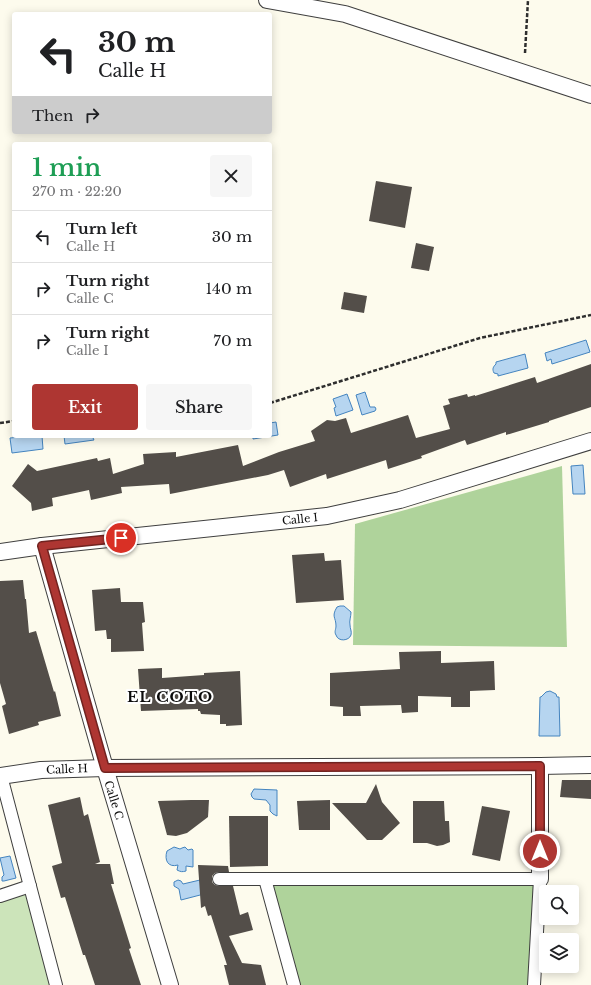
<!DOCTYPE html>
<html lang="en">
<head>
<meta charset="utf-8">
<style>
  :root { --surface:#fff; --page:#f6f6f6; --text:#202124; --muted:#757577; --line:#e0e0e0; --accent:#ae3632 }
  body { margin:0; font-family:"Libre Baskerville",serif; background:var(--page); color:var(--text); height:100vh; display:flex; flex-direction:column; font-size:15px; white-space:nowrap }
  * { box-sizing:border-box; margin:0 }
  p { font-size:13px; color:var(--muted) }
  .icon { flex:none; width:22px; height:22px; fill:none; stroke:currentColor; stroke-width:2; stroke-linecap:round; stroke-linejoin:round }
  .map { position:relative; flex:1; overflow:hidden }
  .panel { position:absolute; left:12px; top:142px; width:260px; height:296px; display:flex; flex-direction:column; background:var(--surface); border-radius:4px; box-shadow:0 2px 10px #0003 }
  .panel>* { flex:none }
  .top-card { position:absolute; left:12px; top:12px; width:260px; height:122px; border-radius:4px; box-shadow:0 2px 10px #0003; background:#fff; color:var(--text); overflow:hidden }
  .tools { position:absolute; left:539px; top:885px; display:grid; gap:8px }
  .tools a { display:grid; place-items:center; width:40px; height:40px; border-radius:4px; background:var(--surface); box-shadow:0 2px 10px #0003; font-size:20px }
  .pin { position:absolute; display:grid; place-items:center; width:34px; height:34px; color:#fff; margin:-17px; border:2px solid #fff; border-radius:50%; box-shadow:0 1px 4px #0007 }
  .me { position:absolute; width:44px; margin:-22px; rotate:0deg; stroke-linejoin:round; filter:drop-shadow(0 0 3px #0008) }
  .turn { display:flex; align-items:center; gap:14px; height:84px; padding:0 20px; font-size:18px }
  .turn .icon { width:52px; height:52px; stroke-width:2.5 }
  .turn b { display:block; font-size:28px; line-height:34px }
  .then { display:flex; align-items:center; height:38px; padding:0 20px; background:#0003; gap:8px; font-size:15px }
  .round { display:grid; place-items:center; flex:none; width:42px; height:42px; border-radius:4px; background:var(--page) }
  .summary { display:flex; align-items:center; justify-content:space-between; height:68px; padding:0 20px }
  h1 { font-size:24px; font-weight:600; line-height:30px; color:#1e9e55 }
  .action { display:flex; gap:8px; margin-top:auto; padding:8px 20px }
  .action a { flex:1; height:46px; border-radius:4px; background:var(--accent); color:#fff; font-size:16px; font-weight:600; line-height:46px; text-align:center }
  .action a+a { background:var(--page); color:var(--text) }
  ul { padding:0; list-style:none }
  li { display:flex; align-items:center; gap:12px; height:52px; padding:0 20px; border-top:1px solid var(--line) }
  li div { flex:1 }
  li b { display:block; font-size:15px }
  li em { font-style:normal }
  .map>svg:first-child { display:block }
  .green { fill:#cce4ba }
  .forest { fill:#afd39b }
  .water { fill:#b6d5f0; stroke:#4484bf }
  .building { fill:#534e49 }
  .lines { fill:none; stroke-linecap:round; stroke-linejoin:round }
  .pedestrian-casing { stroke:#3f3f3f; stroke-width:14 }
  .minor-casing { stroke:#3f3f3f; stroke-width:18 }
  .path { stroke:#2e2e2e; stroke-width:2.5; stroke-dasharray:4 2; stroke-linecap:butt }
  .pedestrian { stroke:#fff; stroke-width:12 }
  .minor { stroke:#fff; stroke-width:16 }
  .route-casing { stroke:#712320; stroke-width:10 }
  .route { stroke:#ae3632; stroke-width:7 }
  .labels { text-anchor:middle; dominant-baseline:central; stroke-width:4; stroke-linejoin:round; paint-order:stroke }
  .street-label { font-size:11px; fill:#0c0c0c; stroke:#fff }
  .district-label { font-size:15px; font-weight:bold; letter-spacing:1px; fill:#0c0c0c; stroke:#fff }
</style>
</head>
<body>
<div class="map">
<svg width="591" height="985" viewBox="0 0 591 985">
  <rect width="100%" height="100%" fill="#fdfbed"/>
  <path class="green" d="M31 891 54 985H0V902Z"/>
  <g class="forest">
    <path d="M562 466 567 647 353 645 355 524Z"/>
    <path d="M265 879H540L534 985H294Z"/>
  </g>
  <g class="water">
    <path d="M586 340 590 352 552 364 551 359 547 361 545 353Z"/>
    <path d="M525 354 528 368 498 376V374L494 373C492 369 493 367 496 364V362Z"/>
    <path d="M365 392 370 407H375L376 409 375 411 362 415 356 395Z"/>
    <path d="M347 394 353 410 336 416 334 408 336 407 333 399Z"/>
    <path d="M276 422 278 435 253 439V436H270V423Z"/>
    <path d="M31 436H42L43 449 12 453 10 438Z"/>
    <path d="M64 436H96L93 438 94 440 65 444Z"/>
    <path d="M583 465 585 494H573L571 466Z"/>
    <path d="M340 606H344L351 612C351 617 349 621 350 625 350 629 352 631 351 635 349 641 338 642 336 635 334 632 336 629 336 626 336 617 331 617 337 607Z"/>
    <path d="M550 691 556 694 557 697H559L560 736H539L540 697H541L546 692Z"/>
    <path d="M254 789 277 790V816L273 814 270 811V805L266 800 254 799 252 797 251 794Z"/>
    <path d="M174 847 180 849 182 848 185 847 188 850 192 849 193 850V867L186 866V871C182 872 181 872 177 870L178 865C168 868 164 860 167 851Z"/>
    <path d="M10 856 16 878 4 881H2V877L4 875 0 858Z"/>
    <path d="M178 880 181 881 183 884 200 880 204 894 181 900 179 889 174 886V882Z"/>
  </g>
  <g class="building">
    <path d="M376 181 412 187 405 228 369 221Z"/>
    <path d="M416 243 434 247 429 271 411 268Z"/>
    <path d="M344 292 367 296 364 313 341 309Z"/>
    <path d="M591 364V407L549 421V422L506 435V432L467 445 465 440 421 456 422 458 388 469 386 460 327 479 326 474 290 487 284 470 268 475 170 494 169 484 121 487 122 493 91 500 89 490 52 498 53 506 32 511 31 503 12 486 28 464 37 471 97 458 98 461 110 458 113 474 144 464 143 454 176 452V457L238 445 243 466 279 452 315 441 311 431 327 420 335 421 346 418 351 433 408 415 416 438 450 429 443 406 450 404 448 399 467 394 468 397 475 395V396L535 377 537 383Z"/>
    <path d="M324 553 325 561 341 560 344 600 296 603 292 555Z"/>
    <path d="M23 580 25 599H26L29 633 36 631 54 692 55 691 61 716 38 722 39 725 9 734 2 706 6 704 0 683V581Z"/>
    <path d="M120 588 121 602H143L145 622 142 623 144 651 111 652V639H107L106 630 95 631 92 590Z"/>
    <path d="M441 651V663L494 661 495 690 470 691V707H451V697L418 696V712L402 713 401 705 360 706 361 716H343V707L330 706V673L400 669 399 652Z"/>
    <path d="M162 668V678L204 675V673L240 671 242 725 226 726V724H220V715L201 714 200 711H198V709L141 711 138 669Z"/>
    <path d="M562 780H591V799L560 797Z"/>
    <path d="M376 784 382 802 400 823 382 840H367L332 803H366Z"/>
    <path d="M80 797 84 816 88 814 100 862 95 864H110L114 884H111L131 948 129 949 141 985H95L85 955H83L65 897 61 898 52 866 62 863 48 805Z"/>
    <path d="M191 800H209L208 817 187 833 176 836 167 835 158 801Z"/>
    <path d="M330 800V830H299L297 801Z"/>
    <path d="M413 801H444L445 821H449L450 842 443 845 437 846 427 843H413Z"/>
    <path d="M482 806 510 811 500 861 472 855Z"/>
    <path d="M229 816H268V866L230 867Z"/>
    <path d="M198 865 228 866 229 872H219L215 873 212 876V882L215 885 219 886H233L240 915 248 912 253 930 229 936 242 963 261 965 266 985H229L224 965H227L211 915 208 916 205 906 201 908Z"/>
  </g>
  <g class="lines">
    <defs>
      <g id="pedestrian">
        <path d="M1 776 56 985"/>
        <path d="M219 879H540L534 985"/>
        <path d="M265 879 294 985"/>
        <path d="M0 896 30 886"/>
      </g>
      <g id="minor">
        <path d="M267 0 345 14 591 95"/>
        <path d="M42 546 105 768 170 985"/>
        <path d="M0 552 42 546 327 516 400 500 591 441"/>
        <path d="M540 766V879"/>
        <path d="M0 776 41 770 105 768 540 766 591 765"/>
      </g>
    </defs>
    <use href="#pedestrian" class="pedestrian-casing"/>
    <use href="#minor" class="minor-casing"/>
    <g class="path">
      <path d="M525 53 528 0"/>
      <path d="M270 403 480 338 591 315"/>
      <path d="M0 423 14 421"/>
    </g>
    <use href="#pedestrian" class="pedestrian"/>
    <use href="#minor" class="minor"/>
  </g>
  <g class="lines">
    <defs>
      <path id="route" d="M121 538 42 546 105 768 540 766V851"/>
    </defs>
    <use href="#route" class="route-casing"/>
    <use href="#route" class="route"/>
  </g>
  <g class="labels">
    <g class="street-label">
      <text transform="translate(300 519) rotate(-6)">Calle I</text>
      <text transform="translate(67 769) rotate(-2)">Calle H</text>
      <text transform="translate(114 800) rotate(73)">Calle C</text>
    </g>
    <g class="district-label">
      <text x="170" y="696">EL COTO</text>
    </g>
  </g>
</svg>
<div class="tools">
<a><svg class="icon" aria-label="search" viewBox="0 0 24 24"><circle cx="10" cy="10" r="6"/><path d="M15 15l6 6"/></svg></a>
<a><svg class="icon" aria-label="layers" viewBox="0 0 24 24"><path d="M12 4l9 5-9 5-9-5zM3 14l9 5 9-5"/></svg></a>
</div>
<div class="pin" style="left:121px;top:538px;background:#d93025"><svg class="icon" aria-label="arrive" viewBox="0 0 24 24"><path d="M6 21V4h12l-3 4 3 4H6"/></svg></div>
<svg class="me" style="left:540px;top:851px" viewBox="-20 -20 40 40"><circle r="17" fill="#ae3632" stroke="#fff" stroke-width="3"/><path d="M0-11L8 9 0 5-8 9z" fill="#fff"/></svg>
<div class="top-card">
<div class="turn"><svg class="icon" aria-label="left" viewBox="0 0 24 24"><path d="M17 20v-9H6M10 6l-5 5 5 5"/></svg><div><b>30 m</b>Calle H</div></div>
<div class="then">Then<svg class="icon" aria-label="right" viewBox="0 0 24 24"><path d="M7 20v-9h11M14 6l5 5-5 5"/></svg></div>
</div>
<section class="panel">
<div class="summary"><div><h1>1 min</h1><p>270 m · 22:20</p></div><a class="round"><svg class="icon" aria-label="close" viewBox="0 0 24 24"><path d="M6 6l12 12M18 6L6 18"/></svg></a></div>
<ul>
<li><svg class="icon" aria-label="left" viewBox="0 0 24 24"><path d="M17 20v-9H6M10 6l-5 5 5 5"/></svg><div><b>Turn left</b><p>Calle H</p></div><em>30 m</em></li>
<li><svg class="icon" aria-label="right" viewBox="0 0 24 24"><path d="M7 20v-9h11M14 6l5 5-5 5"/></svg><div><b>Turn right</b><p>Calle C</p></div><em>140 m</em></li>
<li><svg class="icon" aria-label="right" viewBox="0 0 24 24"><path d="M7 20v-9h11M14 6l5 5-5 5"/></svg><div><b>Turn right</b><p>Calle I</p></div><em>70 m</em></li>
</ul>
<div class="action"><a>Exit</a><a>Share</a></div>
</section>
</div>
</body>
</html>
